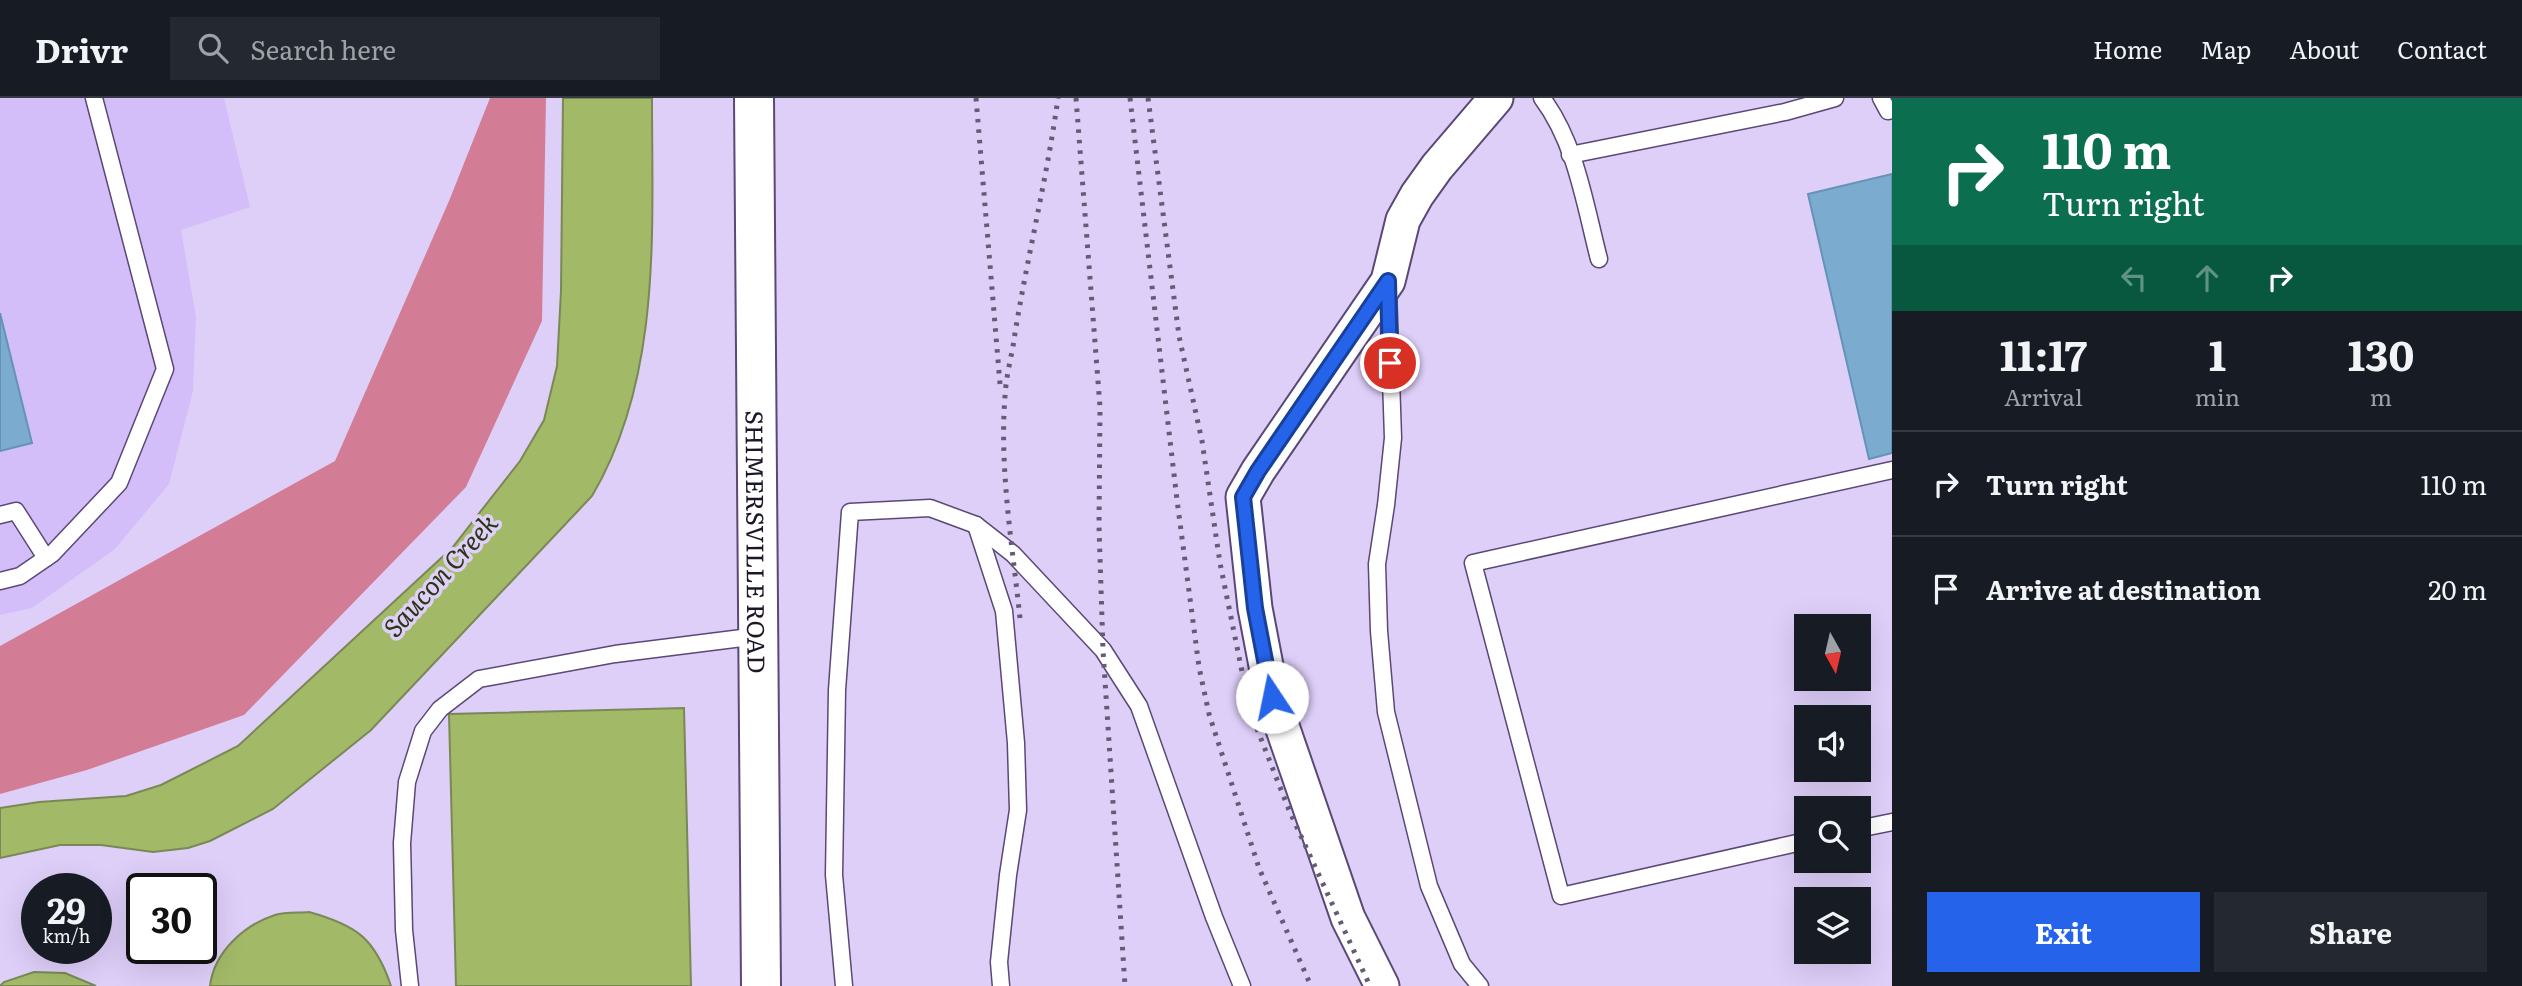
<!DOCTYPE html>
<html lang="en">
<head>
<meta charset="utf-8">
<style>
  :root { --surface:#171b24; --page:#242831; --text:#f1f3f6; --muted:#9ea1a6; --line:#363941; --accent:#2563eb }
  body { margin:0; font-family:Literata,serif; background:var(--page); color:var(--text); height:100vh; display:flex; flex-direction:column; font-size:26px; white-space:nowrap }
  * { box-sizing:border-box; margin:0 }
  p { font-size:23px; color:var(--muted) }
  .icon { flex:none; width:38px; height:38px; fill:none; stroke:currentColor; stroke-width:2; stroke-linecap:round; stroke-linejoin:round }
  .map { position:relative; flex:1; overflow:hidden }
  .side { display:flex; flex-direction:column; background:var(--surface); width:630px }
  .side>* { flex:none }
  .hud { background:#0b6e4f; color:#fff; overflow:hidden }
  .needle { width:46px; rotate:172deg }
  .tools { position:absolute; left:1794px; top:516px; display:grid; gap:14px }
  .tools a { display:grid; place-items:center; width:77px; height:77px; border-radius:0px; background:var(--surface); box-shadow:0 7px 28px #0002; font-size:35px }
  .speed { position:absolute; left:21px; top:775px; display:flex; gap:14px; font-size:35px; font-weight:700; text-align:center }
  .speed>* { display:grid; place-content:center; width:91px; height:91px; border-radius:50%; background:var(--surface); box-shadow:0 7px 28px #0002; line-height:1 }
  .speed small { font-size:18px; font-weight:400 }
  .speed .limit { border:4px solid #111; border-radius:10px; background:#fff; color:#111 }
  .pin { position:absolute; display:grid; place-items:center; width:60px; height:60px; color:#fff; margin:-30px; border:4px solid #fff; border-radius:50%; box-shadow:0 2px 7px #0007 }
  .me { position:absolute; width:77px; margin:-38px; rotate:349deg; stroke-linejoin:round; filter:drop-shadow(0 0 5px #0008) }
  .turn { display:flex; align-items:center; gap:24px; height:147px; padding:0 35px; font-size:32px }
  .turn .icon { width:91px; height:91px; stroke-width:2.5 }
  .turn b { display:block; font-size:49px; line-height:60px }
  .lanes { display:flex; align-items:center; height:66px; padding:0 35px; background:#0003; justify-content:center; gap:35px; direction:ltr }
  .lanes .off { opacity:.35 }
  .eta { display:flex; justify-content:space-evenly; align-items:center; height:119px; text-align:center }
  .eta b { font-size:42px; font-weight:700; line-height:49px }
  .button { display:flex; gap:14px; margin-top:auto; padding:14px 35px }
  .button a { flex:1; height:80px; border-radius:0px; background:var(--accent); color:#fff; font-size:28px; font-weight:700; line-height:80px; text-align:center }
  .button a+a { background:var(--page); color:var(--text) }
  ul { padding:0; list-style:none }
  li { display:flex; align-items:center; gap:21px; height:105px; padding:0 35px; border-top:2px solid var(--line) }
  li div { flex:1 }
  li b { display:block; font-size:26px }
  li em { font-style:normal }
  header { display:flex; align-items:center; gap:42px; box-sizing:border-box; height:98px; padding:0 35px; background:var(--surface); border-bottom:2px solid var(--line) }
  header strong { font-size:33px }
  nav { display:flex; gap:38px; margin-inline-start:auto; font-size:24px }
  .search { width:490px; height:63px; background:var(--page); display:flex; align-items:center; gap:18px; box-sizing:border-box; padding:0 24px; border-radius:0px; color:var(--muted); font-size:26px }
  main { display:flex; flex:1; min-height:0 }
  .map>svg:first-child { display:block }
  .built { fill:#d4bef9 }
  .forest { fill:#d27d95 }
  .water { fill:#a2b968; stroke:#7a8855; stroke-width:2 }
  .building { fill:#7bacd0; stroke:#6493b7; stroke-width:2 }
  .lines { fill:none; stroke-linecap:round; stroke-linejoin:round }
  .service-casing { stroke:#5a4875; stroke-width:19 }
  .minor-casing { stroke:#5a4875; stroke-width:37 }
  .tertiary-casing { stroke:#5a4875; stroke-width:42 }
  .service { stroke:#fff; stroke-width:16 }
  .minor { stroke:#fff; stroke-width:33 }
  .tertiary { stroke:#fff; stroke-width:38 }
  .rail { stroke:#655b76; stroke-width:5; stroke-dasharray:3.5 7; stroke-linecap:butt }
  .route-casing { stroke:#184099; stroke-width:18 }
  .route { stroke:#2563eb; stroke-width:12 }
  .labels { text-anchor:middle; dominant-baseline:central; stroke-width:7; stroke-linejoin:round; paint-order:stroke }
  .street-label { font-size:24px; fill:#1d1628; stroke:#decff9 }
  .water-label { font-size:26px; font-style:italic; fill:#2c3513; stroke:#decff9 }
</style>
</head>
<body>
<header>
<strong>Drivr</strong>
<div class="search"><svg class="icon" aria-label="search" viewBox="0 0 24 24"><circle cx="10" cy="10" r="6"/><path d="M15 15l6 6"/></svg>Search here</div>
<nav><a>Home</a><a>Map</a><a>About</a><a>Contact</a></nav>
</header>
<main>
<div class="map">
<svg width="1892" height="888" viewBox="0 0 1892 888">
  <rect width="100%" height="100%" fill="#decff9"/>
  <path class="built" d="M0 0H224L250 109 181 132 196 219 193 293 169 386 115 451 32 510 0 517Z"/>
  <path class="forest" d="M490 0H546L542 223 466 389 244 617 87 672 0 696V548L335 363 449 103Z"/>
  <g class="water">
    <path d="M563 0H652C652 134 662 279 592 398L371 632 273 711 210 743 188 750 153 754 101 747H60L0 760V710L39 704 126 698 161 687 238 648 452 450 520 363 544 322 557 268 561 193Z"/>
    <path d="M684 610 691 888H456L449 616Z"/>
    <path d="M309 814C356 827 375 840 391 888H210C214 854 244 827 275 817 285 814 298 815 309 814Z"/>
    <path d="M34 874 65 875 96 888H0L4 884Z"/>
  </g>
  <g class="building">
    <path d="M1892 76V355L1869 361 1808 96Z"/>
    <path d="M0 215 32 345 0 353Z"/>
  </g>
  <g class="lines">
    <defs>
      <g id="service">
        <path d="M1542 0C1576 45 1585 107 1599 161"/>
        <path d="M1881 0 1888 13 1892 12"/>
        <path d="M1570 57 1785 14 1835 0"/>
        <path d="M1388 192 1393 340 1386 407 1377 466 1379 533 1386 614 1429 788 1462 866 1480 888"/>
        <path d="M0 417 16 413 46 460"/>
        <path d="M976 427 1004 513 1016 645 1018 712 1008 777 999 864 1001 888"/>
        <path d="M0 483 20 478 52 456 119 385 165 271 94 0"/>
        <path d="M1858 731 1892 724"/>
        <path d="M1806 743 1561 798 1473 465 1892 372"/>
        <path d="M410 888 404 832 402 745 407 684 423 633 440 611 479 581 615 556 758 538"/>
        <path d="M844 888 834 777 837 592 850 414 930 410 976 427 1013 456 1103 552 1139 608 1214 819 1242 888"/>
      </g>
      <path id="minor" d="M1382 888 1348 820 1272 599 1255 510 1243 399 1258 373 1388 183 1403 122 1417 97 1437 69 1496 0"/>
      <g id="tertiary">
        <path id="s1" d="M754 0 761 888"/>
      </g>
    </defs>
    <use href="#service" class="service-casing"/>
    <use href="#minor" class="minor-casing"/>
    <use href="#tertiary" class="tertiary-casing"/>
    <use href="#service" class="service"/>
    <use href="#minor" class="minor"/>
    <use href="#tertiary" class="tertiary"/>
    <g class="rail">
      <path d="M976 0 1000 286"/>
      <path d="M1076 0 1100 309 1099 428 1103 552 1125 888"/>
      <path d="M1130 0 1177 402 1199 569 1209 616 1259 770 1311 888"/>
      <path d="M1148 0 1179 238 1202 343 1220 465 1250 613 1289 712 1370 888"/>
      <path d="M1020 520C1012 444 998 364 1006 287 1008 270 1013 252 1015 235 1028 156 1047 79 1058 0"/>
    </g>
  </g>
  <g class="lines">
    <defs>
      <path id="route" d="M1272 599 1255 510 1243 399 1258 373 1388 183 1390 265"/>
    </defs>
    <use href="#route" class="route-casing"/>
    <use href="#route" class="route"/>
  </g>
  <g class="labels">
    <g class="street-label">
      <text stroke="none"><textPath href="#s1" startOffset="444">SHIMERSVILLE ROAD</textPath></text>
    </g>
    <g class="water-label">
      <text transform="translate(439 476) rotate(-48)">Saucon Creek</text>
    </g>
  </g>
</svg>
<div class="tools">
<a><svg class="needle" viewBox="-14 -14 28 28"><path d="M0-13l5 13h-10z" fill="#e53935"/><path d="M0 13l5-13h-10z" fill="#9ea1a6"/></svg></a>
<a><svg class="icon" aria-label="sound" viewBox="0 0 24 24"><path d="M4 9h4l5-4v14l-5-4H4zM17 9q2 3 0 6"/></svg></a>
<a><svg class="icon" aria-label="search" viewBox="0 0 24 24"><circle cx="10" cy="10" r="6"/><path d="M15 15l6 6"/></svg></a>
<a><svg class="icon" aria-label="layers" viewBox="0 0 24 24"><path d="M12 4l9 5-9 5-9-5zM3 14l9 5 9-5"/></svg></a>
</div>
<div class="speed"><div>29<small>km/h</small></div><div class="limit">30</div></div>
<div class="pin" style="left:1390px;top:265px;background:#d93025"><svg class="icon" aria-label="arrive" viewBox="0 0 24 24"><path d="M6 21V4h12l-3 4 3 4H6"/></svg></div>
<svg class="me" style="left:1272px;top:599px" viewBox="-20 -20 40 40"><circle r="19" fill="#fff"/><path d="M0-13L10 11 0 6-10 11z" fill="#2563eb"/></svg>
</div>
<section class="side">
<div class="hud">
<div class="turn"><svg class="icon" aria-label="right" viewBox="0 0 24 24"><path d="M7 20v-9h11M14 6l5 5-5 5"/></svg><div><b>110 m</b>Turn right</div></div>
<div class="lanes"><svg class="icon off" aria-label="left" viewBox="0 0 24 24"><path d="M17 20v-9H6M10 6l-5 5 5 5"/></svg><svg class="icon off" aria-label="ahead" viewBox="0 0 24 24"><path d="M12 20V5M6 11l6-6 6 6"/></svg><svg class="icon" aria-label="right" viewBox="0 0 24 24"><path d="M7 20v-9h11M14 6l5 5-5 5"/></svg></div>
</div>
<div class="eta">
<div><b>11:17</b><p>Arrival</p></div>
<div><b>1</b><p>min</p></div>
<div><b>130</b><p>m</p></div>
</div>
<ul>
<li><svg class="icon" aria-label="right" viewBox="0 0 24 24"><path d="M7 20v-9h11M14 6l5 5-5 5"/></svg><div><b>Turn right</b></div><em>110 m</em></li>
<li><svg class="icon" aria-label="arrive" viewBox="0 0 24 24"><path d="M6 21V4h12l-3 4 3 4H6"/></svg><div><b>Arrive at destination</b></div><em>20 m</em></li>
</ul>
<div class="button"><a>Exit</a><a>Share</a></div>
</section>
</main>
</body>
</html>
